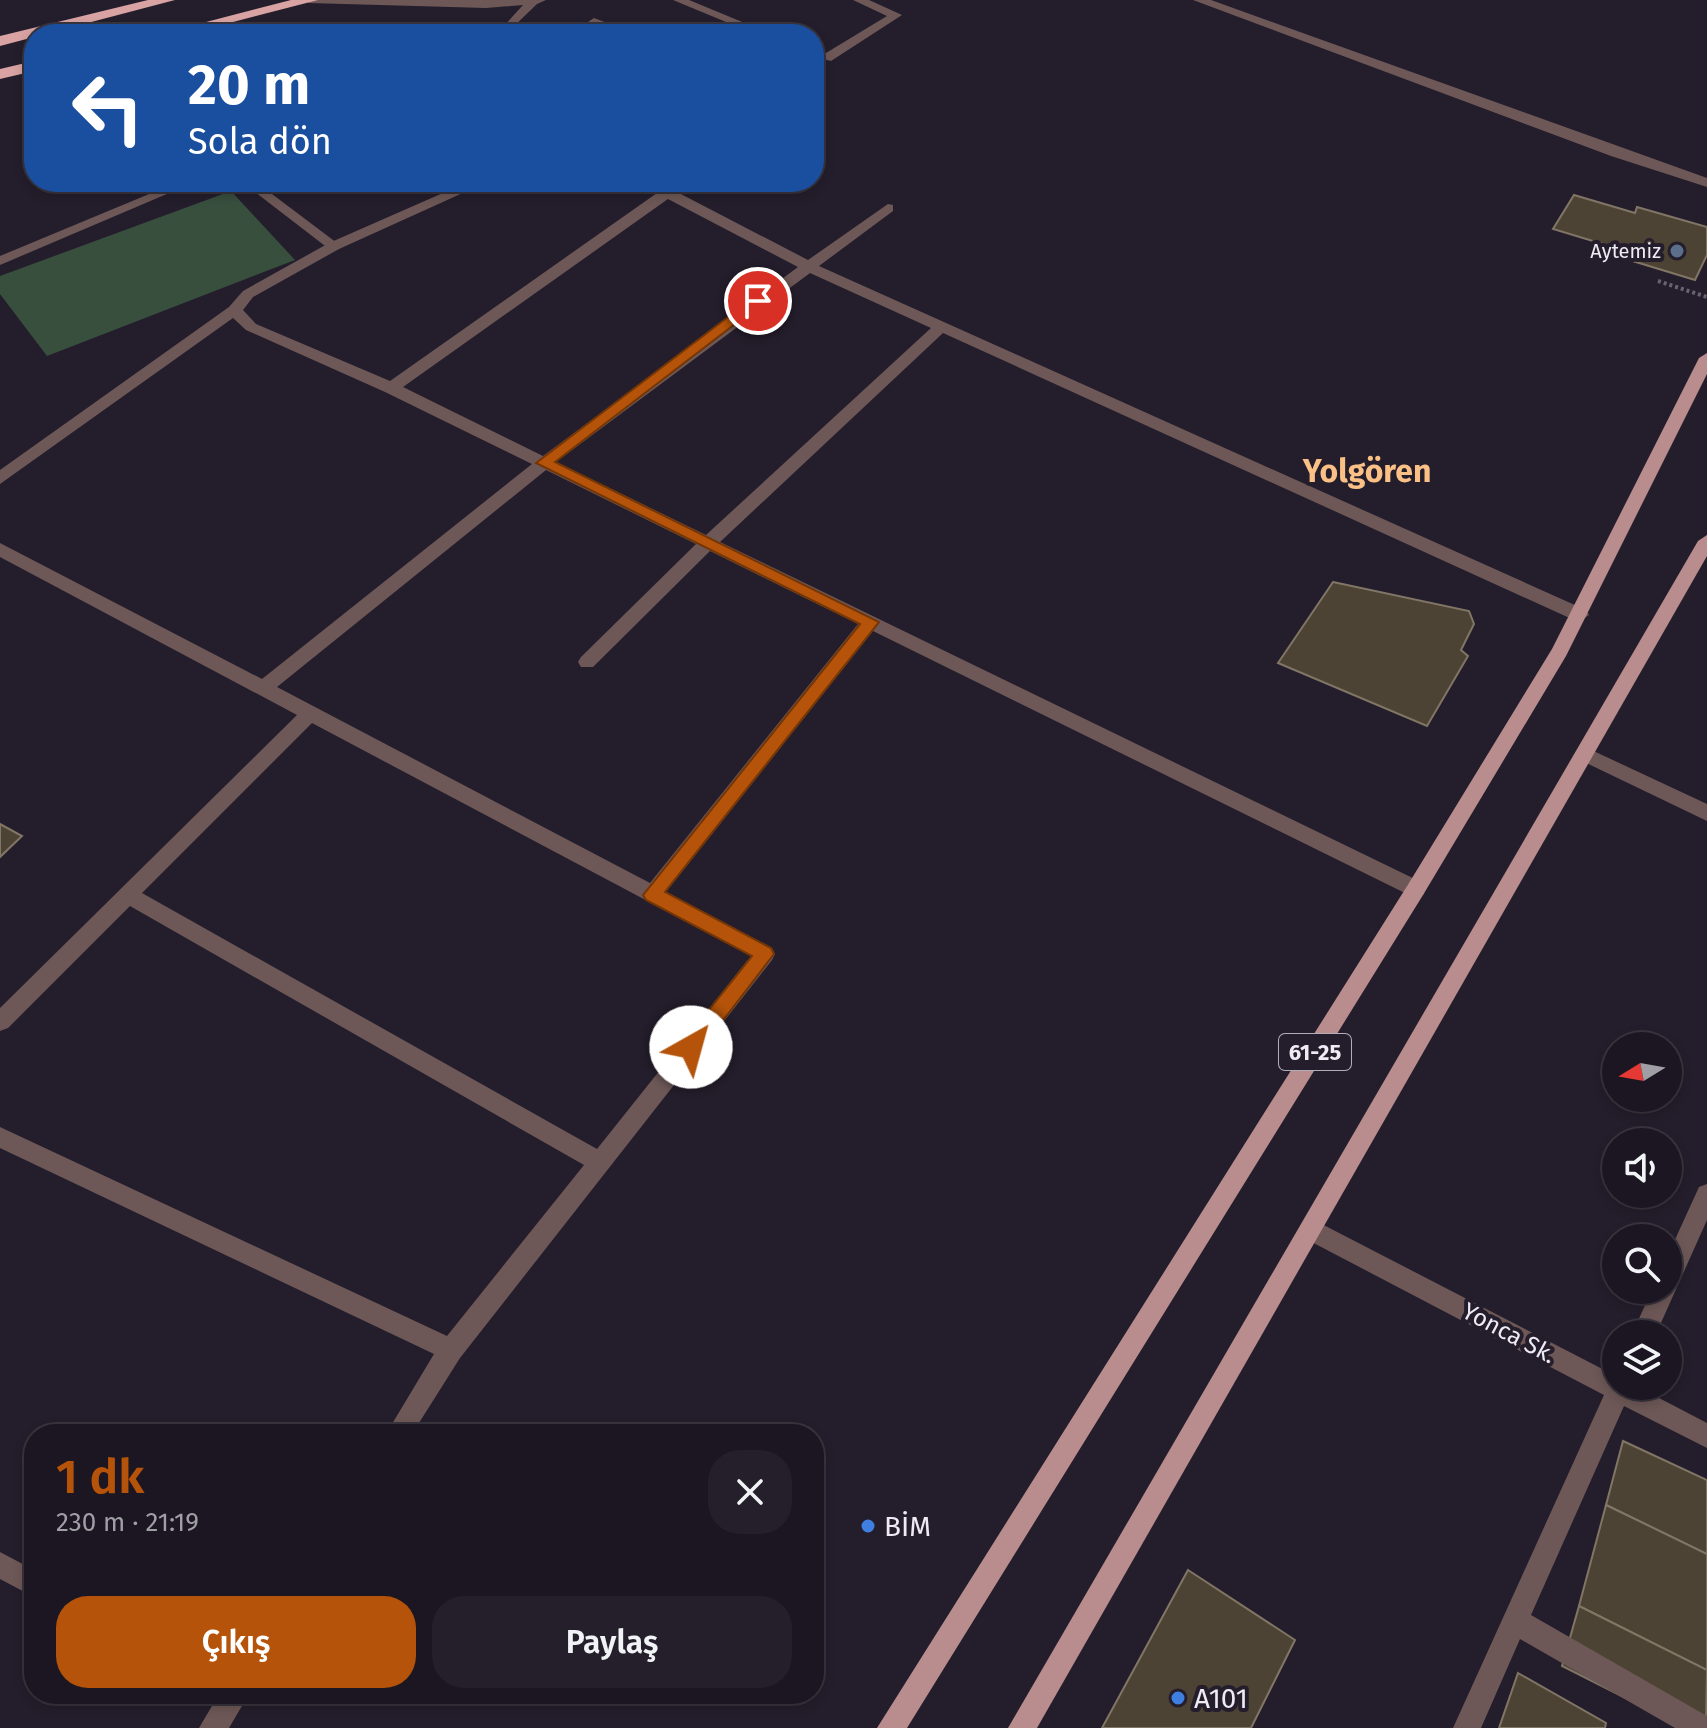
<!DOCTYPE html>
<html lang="tr">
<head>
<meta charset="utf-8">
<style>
  :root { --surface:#1b1621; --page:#241f2a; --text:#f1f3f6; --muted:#a09fa5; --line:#39353f; --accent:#b45309 }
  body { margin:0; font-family:"Fira Sans",sans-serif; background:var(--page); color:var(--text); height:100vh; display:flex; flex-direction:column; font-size:30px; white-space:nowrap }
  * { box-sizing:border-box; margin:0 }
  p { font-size:26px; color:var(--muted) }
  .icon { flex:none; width:44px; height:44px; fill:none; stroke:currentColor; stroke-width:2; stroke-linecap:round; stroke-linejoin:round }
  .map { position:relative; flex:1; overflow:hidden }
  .details { position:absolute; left:24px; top:1424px; width:800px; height:280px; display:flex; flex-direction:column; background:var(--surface); border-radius:32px; box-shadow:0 4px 12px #0003,0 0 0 2px var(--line) }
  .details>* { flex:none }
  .hud { position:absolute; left:24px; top:24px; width:800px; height:168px; border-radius:32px; box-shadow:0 4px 12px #0003,0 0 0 2px var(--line); background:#1a4fa0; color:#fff; overflow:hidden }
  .needle { width:52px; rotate:259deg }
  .fabs { position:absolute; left:1602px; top:1032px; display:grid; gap:16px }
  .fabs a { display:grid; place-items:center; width:80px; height:80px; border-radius:50%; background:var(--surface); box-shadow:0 4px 12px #0003,0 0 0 2px var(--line); font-size:40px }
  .pin { position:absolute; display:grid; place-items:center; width:68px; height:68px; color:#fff; margin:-34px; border:4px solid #fff; border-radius:50%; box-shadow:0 2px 8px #0007 }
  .me { position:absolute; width:88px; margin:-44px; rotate:38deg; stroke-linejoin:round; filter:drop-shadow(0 0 6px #0008) }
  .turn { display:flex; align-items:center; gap:28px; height:168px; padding:0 32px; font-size:36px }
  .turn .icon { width:104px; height:104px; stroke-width:2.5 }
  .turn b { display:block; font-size:56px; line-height:68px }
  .round { display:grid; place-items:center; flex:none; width:84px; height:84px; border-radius:32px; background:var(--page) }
  .headline { display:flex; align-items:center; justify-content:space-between; height:136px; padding:0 32px }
  h1 { font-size:48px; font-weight:600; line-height:60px; color:var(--accent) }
  .primary-button { display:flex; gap:16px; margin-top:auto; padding:16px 32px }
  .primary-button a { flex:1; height:92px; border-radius:32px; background:var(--accent); color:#fff; font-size:32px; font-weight:600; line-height:92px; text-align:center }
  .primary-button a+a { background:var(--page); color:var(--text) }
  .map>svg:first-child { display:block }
  .green { fill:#384f3e }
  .building { fill:#4d4334; stroke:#817665; stroke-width:2 }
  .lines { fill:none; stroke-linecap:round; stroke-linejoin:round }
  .path { stroke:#686370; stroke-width:4; stroke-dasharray:3 3; stroke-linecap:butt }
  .lane { fill:#6d5857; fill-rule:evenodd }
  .street { fill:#6d5857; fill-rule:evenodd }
  .primary { fill:#b98d8d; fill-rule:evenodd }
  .highway { fill:#d8a3a2; fill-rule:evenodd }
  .route { fill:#b45309; stroke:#753606; stroke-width:2 }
  .service-dot { fill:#5c6f8a; stroke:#241e2c; stroke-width:3 }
  .shop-dot { fill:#3f7fe0; stroke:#241e2c; stroke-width:3 }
  .labels { text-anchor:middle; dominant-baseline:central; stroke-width:8; stroke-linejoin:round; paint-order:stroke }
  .far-poi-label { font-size:20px; fill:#efebf5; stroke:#241e2c; text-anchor:end }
  .shield { fill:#241e2c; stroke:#b2aeb9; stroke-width:2 }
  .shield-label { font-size:22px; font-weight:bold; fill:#efebf5 }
  .street-label { font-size:24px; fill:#efebf5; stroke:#241e2c }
  .near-poi-label { font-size:28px; fill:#efebf5; stroke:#241e2c; text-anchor:start }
  .district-label { font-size:32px; font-weight:bold; fill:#fac085; stroke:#241e2c }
</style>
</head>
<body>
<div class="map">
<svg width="1707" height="1728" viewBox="0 0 1707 1728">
  <rect width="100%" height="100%" fill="#241e2c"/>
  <path class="green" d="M231 191 295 260 47 356 0 294V276Z"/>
  <g class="building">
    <path d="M1574 195 1635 213 1637 207 1707 227V255L1695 280 1613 255 1616 248 1553 229Z"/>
    <path d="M1333 582 1469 611 1474 624 1461 650 1468 656 1427 726 1278 663Z"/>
    <path d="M0 824 22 836 0 857Z"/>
    <path d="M1623 1441 1707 1480V1554L1606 1505Z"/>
    <path d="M1606 1505 1707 1554V1670L1579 1606Z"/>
    <path d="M1188 1570 1295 1640 1251 1728H1102Z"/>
    <path d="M1579 1606 1707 1670 1706 1728H1685L1562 1666Z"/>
    <path d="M1518 1673 1606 1723 1605 1728H1499Z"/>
  </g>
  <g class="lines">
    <path class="path" d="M1658 281 1707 297"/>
    <g class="lane">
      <path d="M303 0H546L537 4 506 34H490L503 27 523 5 486 8 309 3Z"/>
      <path d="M673 0H689L771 34H755Z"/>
      <path d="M853 0H869L902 15 831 61 814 57V49L826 53 887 16Z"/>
      <path d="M178 182H195L0 265V256Z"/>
      <path d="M242 182H256L341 246 339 249H329Z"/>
    </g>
    <g class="street">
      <path d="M1193 0H1211L1707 178V187L1611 156Z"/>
      <path d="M594 18 628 31 629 34H612L589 25 588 22Z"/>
      <path d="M468 182H487L339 249 253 297 243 310 256 324 390 381 657 193 640 182H658L666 186 673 182H689L677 192 808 260 888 204 893 205V211L819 266 1586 610 1589 615 1580 621 1574 620 943 333 720 542 1423 883 1426 889 1423 895H1409L873 631 666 892 772 948 775 954 772 960 460 1358 412 1434H386L434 1354 0 1148V1127L447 1336 584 1165 130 906 8 1028 0 1031V1008L297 715 0 557V543L262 679 532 464 385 392 246 330 233 318 0 484V470L229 307 243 291 329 243ZM668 199 798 267 543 456 403 387ZM810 273 931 328 706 535 556 462ZM546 470 696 544 581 657 578 662 581 667H593L710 551 858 624 650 883 277 687ZM312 723 751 956 597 1149 142 893Z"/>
      <path d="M1585 747 1707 804V821L1578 759 1575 754Z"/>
      <path d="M1707 1184V1220L1656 1334H1632L1652 1290H1668V1255L1699 1187Z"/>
      <path d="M1312 1219 1616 1376V1386H1636L1707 1423V1448L1624 1406 1531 1615 1707 1716V1728H1675L1520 1639 1481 1728H1453L1604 1395 1304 1238 1300 1230 1304 1222Z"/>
      <path d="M0 1552 34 1570V1597L0 1579Z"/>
      <path d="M219 1694H249L229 1728H199Z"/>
    </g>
    <g class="primary">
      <path d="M1707 353V374L1566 656 1423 895 907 1728H877L1409 883 1552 649 1699 358Z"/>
      <path d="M1707 535V556L1037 1728H1008L1698 541Z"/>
    </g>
    <g class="highway">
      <path d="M148 0H175L0 46V36Z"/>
      <path d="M291 0H318L187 34H160Z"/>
      <path d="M34 61V71L0 79V69Z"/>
    </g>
  </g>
  <path class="route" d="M753 298 765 301 555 462 879 622 665 892 771 948 774 954 698 1053 691 1055 682 1047 684 1041 752 956 646 900 643 895 860 624 536 463Z"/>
  <circle class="service-dot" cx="1677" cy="251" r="8"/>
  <g class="shop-dot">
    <circle cx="868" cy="1526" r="8"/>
    <circle cx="1178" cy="1698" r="8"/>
  </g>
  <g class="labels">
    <g class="far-poi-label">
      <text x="1661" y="251">Aytemiz</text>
    </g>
    <rect class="shield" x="1279" y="1034" width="72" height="36" rx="6"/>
    <g class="shield-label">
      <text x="1315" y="1052">61-25</text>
    </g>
    <g class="street-label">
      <text transform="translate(1509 1333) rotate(28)">Yonca Sk.</text>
    </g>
    <g class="near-poi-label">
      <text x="884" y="1526">BİM</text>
      <text x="1194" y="1698">A101</text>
    </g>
    <g class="district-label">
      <text x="1367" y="471">Yolgören</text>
    </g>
  </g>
</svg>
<div class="fabs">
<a><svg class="needle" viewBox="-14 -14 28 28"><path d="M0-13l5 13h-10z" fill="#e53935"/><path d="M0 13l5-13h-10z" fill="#a09fa5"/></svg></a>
<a><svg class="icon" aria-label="sound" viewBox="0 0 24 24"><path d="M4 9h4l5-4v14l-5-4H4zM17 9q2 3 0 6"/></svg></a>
<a><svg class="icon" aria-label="search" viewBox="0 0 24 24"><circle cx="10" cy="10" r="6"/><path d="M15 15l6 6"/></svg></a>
<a><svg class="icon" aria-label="layers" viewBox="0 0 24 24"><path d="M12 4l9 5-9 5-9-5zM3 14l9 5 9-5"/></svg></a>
</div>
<div class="pin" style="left:758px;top:301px;background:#d93025"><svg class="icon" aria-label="arrive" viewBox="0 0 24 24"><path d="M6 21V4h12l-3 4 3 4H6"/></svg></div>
<svg class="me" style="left:691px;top:1047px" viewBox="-20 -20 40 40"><circle r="19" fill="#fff"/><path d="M0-13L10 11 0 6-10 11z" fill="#b45309"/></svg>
<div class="hud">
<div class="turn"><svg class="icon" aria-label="left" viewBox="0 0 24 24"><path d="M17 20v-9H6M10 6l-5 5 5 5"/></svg><div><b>20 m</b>Sola dön</div></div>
</div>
<section class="details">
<div class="headline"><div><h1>1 dk</h1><p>230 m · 21:19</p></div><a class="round"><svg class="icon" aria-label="close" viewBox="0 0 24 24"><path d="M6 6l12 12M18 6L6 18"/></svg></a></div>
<div class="primary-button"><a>Çıkış</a><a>Paylaş</a></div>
</section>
</div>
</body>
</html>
